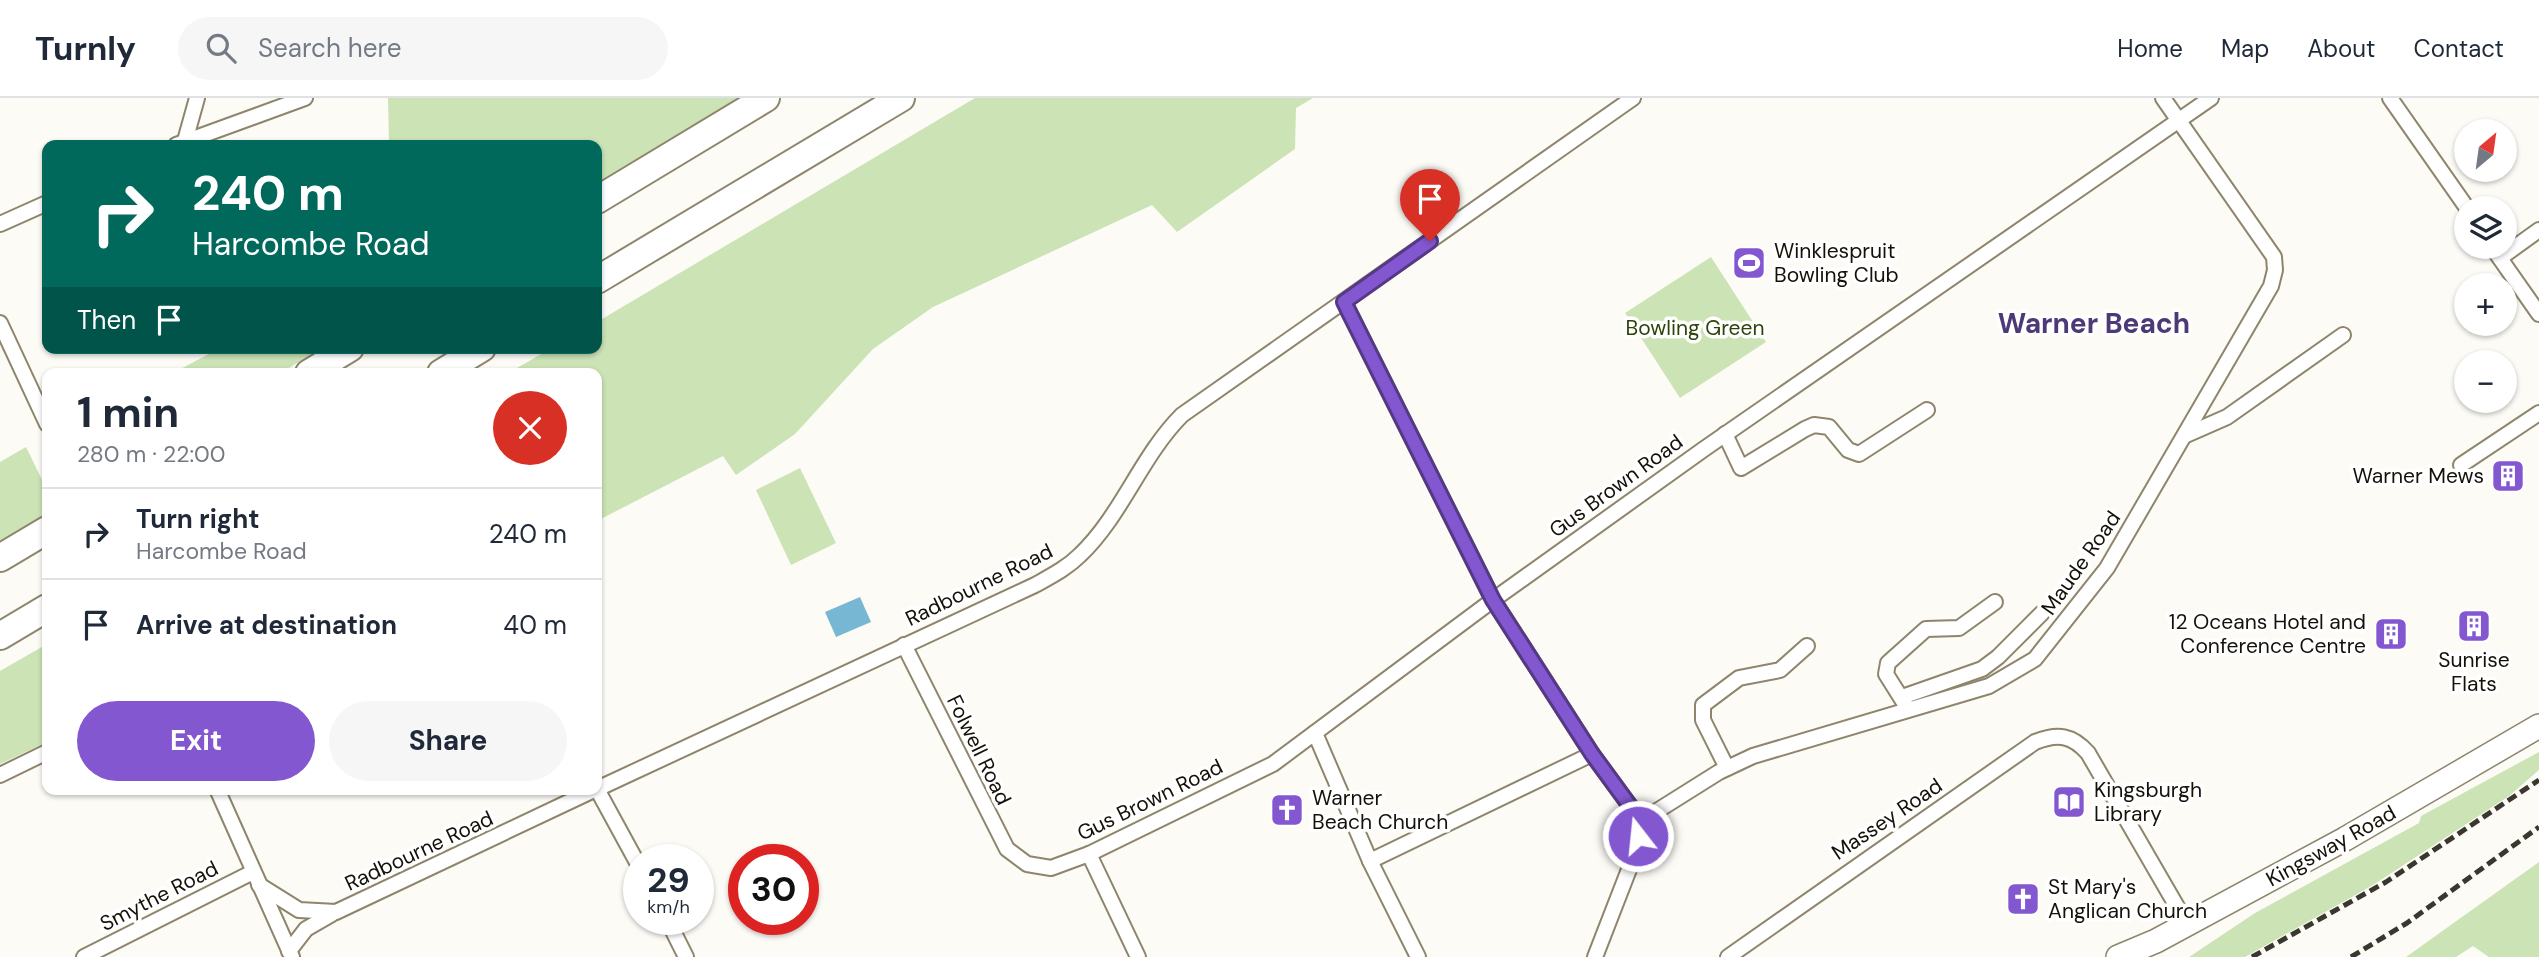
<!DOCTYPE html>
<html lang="en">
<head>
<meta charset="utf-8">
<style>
  :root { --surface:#fff; --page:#f6f6f7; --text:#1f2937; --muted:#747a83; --line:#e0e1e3; --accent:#8357d0 }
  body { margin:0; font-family:"DM Sans",sans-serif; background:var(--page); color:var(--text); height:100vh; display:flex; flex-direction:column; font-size:26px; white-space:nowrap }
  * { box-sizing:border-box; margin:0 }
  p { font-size:23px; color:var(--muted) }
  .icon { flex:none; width:38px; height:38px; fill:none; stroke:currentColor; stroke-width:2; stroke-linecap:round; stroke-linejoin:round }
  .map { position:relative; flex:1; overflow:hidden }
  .side { position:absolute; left:42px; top:270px; width:560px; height:427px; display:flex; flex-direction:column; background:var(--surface); border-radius:14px; box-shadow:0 2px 5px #0004 }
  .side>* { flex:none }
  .top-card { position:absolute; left:42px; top:42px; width:560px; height:214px; border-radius:14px; box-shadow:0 2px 5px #0004; background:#00695c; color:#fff; overflow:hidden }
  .needle { width:46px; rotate:29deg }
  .buttons { position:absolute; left:2454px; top:21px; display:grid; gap:14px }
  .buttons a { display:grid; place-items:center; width:63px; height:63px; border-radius:50%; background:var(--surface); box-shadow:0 2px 5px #0004; font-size:35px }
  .speed { position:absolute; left:623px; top:746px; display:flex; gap:14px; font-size:35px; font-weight:700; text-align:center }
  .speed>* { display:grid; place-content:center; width:91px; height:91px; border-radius:50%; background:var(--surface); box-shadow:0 2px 5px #0004; line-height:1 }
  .speed small { font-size:18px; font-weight:400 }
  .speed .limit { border:10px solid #d22; background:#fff; color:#111 }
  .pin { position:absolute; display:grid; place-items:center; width:60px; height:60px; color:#fff; margin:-72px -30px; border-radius:50% 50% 50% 0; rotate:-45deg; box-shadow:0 0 7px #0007 }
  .pin .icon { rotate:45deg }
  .me { position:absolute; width:77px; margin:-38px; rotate:344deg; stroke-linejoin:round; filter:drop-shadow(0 0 5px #0008) }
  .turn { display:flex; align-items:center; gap:24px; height:147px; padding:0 35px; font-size:32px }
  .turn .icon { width:91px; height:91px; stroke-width:2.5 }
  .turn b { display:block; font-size:49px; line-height:60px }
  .then { display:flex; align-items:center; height:66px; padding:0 35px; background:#0003; gap:14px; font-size:26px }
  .round { display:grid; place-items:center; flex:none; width:74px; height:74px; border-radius:37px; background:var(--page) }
  .summary { display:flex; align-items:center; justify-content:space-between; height:119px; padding:0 35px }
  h1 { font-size:42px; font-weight:700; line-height:52px }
  .primary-button { display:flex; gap:14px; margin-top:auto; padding:14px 35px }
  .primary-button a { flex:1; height:80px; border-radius:42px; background:var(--accent); color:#fff; font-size:28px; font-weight:700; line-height:80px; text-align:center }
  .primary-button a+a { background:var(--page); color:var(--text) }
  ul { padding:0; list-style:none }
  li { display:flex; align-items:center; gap:21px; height:91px; padding:0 35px; border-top:2px solid var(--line) }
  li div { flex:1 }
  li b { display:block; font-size:26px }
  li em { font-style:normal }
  header { display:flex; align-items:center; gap:42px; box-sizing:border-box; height:98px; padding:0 35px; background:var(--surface); border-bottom:2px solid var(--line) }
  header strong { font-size:33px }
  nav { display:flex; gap:38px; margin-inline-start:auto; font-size:24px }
  .search { width:490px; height:63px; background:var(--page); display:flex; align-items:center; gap:18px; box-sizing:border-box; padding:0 24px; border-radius:38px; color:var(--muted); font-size:26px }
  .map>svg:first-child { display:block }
  .green { fill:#cce3b6 }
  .water { fill:#77b7d4 }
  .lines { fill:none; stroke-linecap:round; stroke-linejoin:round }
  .minor-casing { stroke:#8e856c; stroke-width:18 }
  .primary-casing { stroke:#8e856c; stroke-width:26 }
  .motorway-casing { stroke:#8e856c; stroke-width:30 }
  .minor { stroke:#fff; stroke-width:14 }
  .primary { stroke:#fff; stroke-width:23 }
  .motorway { stroke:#fff; stroke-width:26 }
  .rail { stroke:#3a372f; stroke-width:5; stroke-dasharray:10 5; stroke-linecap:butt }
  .route-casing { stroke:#553987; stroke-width:18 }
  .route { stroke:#8357d0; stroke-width:12 }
  .labels { text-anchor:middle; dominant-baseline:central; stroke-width:7; stroke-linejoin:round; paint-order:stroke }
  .poi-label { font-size:21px; fill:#141108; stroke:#fff; text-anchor:start }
  .park-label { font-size:21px; fill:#2c440a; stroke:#fff }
  .street-label { font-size:21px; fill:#141108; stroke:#fff }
  .district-label { font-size:28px; font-weight:bold; fill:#4d3975; stroke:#fff }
</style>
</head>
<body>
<header>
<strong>Turnly</strong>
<div class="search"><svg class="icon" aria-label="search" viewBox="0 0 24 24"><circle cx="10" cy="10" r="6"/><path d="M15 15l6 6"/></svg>Search here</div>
<nav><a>Home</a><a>Map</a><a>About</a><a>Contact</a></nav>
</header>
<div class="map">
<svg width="2539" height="859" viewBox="0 0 2539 859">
  <rect width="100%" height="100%" fill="#fdfbf6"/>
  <g class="green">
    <path d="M388 0H742L597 90V47H389Z"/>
    <path d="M975 0H1313L1296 10 1295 51 1177 134 1152 107 933 209 873 251 795 336 736 377 723 358 597 423V275H508L552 250H597V224Z"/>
    <path d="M1711 159 1766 244 1680 300 1625 215Z"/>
    <path d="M220 250H321L281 275H173Z"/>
    <path d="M26 349 47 392V418L0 446V364Z"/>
    <path d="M800 370 836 445 791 467 756 392Z"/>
    <path d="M47 546V644L0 666V573Z"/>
    <path d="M2539 654V672L2509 698 2373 787 2245 859H2189L2255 815 2419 725 2421 718Z"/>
    <path d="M2539 764V859H2489L2473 848 2456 859H2406Z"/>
  </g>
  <path class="water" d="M860 499 871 524 836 539 825 514Z"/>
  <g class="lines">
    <defs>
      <g id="minor">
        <path d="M2390 0 2467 110"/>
        <path d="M185 43 197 0"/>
        <path d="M176 47 305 0"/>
        <path d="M0 126 47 105"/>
        <path d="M2492 149 2539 216"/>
        <path d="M2500 160 2539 132"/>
        <path d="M1344 204 1493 502 1592 656 1641 723 1635 756 1595 859"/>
        <path d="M0 225 47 326"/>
        <path d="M1725 336 1741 370 1805 331 1814 327 1829 329 1848 352 1859 356 1927 312"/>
        <path d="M2186 337 2227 319 2343 237"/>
        <path d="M2461 367 2539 315"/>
        <path d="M904 547 1007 751 1027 766 1051 770 1089 756 1273 666 1493 502 1704 351 2211 0"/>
        <path d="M1902 599 1982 571 1998 559 2042 515"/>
        <path d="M1908 611 1886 576 1888 565 1926 531 1959 530 1995 504"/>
        <path d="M1315 635 1370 763 1418 859"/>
        <path d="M1727 670 1703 622V607L1739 580 1780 572 1807 548"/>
        <path d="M0 677 47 654"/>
        <path d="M217 691 292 859"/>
        <path d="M597 691 1035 487C1051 478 1067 470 1080 457 1122 417 1141 358 1182 317L1633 0"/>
        <path d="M597 691 639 768"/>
        <path d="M1641 723 1719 674 1753 658 1989 588 2035 561 2107 470 2271 188 2275 172 2274 159 2163 0"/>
        <path d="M1089 756 1138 859"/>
        <path d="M1370 763 1592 656"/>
        <path d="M259 787 299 812 336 814 596 691"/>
        <path d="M667 821 686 859"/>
        <path d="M289 853 306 831 332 816"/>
        <path d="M84 859 253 774"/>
        <path d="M1728 859 2035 644C2058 635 2072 637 2088 655L2187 826"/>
      </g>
      <path id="primary" d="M2118 859 2156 843 2345 741 2539 628"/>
      <g id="motorway">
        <path d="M597 102 766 0"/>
        <path d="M597 182 901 0"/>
        <path d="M309 275 350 250"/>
        <path d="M441 275 482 250"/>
        <path d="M0 460 47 432"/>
        <path d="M0 538 47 510"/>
      </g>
    </defs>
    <use href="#minor" class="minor-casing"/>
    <use href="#primary" class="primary-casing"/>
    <use href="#motorway" class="motorway-casing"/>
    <use href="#minor" class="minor"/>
    <use href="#primary" class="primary"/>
    <use href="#motorway" class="motorway"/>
    <g class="rail">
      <path d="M2252 859 2386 784 2539 682"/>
      <path d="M2351 859 2407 825 2539 729"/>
    </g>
  </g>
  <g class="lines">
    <defs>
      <path id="route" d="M1430 143 1344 204 1493 502 1592 656 1641 723 1638 738"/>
    </defs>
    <use href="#route" class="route-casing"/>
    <use href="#route" class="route"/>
  </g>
  <defs>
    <symbol id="stadium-square" viewBox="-11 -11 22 22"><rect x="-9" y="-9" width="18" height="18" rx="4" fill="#8357d0" stroke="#fff"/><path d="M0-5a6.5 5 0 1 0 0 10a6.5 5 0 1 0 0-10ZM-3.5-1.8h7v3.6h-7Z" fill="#fff"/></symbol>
    <symbol id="building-square" viewBox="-11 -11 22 22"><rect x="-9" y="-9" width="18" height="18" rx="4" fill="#8357d0" stroke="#fff"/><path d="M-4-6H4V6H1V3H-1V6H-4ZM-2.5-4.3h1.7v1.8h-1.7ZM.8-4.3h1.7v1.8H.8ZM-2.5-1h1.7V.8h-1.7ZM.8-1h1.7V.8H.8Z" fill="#fff"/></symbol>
    <symbol id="library-square" viewBox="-11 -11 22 22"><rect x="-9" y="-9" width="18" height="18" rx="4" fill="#8357d0" stroke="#fff"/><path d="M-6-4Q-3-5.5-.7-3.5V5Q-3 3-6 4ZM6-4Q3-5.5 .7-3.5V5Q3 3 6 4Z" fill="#fff"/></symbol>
    <symbol id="church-square" viewBox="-11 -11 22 22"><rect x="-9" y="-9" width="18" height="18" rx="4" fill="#8357d0" stroke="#fff"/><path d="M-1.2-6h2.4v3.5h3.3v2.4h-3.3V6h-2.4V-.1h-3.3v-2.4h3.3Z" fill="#fff"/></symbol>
  </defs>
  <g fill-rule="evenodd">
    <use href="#stadium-square" x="1730" y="146" width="38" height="38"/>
    <use href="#building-square" x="2489" y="359" width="38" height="38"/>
    <use href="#building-square" x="2455" y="509" width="38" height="38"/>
    <use href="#building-square" x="2372" y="517" width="38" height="38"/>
    <use href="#library-square" x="2050" y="685" width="38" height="38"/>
    <use href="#church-square" x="1268" y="693" width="38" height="38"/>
    <use href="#church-square" x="2004" y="782" width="38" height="38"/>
  </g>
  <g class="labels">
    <g class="poi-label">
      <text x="1774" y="153">Winklespruit<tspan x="1774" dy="24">Bowling Club</tspan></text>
      <text x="2484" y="378" text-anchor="end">Warner Mews</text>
      <text x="2366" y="524" text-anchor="end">12 Oceans Hotel and<tspan x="2366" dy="24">Conference Centre</tspan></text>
      <text x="2474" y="562" text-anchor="middle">Sunrise<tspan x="2474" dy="24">Flats</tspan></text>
      <text x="2094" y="692">Kingsburgh<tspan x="2094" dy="24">Library</tspan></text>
      <text x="1312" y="700">Warner<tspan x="1312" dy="24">Beach Church</tspan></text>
      <text x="2048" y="789">St Mary's<tspan x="2048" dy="24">Anglican Church</tspan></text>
    </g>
    <g class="park-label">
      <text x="1695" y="230">Bowling Green</text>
    </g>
    <g class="street-label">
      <text transform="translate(1616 388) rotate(-36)">Gus Brown Road</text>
      <text transform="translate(2081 465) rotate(-55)">Maude Road</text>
      <text transform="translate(979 487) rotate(-26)">Radbourne Road</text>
      <text transform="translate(979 652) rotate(64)">Folwell Road</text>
      <text transform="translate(1150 702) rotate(-26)">Gus Brown Road</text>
      <text transform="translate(1887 721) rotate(-34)">Massey Road</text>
      <text transform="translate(2331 748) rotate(-29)">Kingsway Road</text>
      <text transform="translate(419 753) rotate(-25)">Radbourne Road</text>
      <text transform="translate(159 798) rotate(-27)">Smythe Road</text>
    </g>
    <g class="district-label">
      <text x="2094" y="225">Warner Beach</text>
    </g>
  </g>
</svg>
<div class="buttons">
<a><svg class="needle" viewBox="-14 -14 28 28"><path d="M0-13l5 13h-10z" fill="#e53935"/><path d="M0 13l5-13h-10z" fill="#747a83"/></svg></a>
<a><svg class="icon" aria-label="layers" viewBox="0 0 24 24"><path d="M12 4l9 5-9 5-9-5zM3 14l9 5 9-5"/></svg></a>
<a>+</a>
<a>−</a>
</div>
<div class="speed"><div>29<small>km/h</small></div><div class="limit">30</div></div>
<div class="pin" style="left:1430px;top:143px;background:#d93025"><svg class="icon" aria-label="arrive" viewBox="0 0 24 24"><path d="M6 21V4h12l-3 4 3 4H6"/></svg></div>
<svg class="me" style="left:1638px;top:738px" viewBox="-20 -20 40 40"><circle r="17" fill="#8357d0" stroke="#fff" stroke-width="3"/><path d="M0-11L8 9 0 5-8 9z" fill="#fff"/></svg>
<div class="top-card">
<div class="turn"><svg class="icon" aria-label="right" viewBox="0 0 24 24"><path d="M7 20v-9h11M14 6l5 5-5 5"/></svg><div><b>240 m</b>Harcombe Road</div></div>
<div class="then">Then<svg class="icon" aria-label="arrive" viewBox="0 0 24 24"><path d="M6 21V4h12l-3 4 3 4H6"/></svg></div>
</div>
<section class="side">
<div class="summary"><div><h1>1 min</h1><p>280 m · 22:00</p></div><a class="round" style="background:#d93025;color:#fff"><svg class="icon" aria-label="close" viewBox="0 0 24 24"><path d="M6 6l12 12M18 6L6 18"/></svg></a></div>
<ul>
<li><svg class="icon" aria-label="right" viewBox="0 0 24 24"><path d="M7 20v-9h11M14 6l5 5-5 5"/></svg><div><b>Turn right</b><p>Harcombe Road</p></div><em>240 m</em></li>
<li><svg class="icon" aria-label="arrive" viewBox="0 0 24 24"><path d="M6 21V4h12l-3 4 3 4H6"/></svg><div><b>Arrive at destination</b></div><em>40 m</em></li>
</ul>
<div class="primary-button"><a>Exit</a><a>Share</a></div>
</section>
</div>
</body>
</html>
